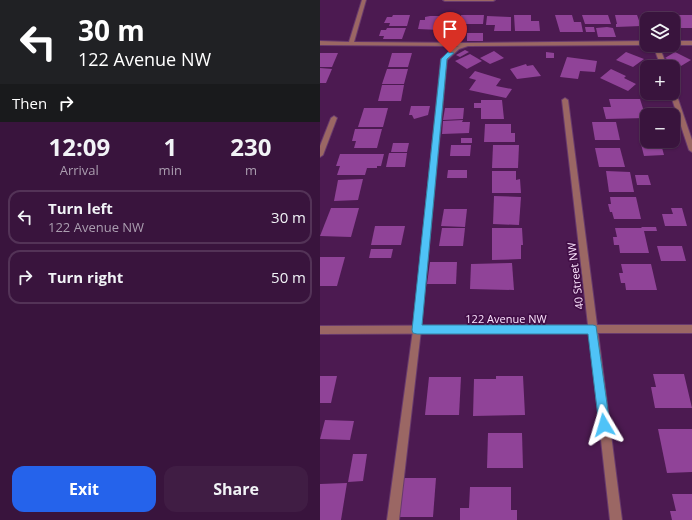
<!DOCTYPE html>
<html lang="en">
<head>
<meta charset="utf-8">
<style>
  :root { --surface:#39143d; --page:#401d44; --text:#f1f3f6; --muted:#ab9eb0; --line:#533357; --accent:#2563eb }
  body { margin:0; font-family:"Open Sans",sans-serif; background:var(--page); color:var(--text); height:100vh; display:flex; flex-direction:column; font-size:15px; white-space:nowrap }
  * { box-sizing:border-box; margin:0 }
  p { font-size:13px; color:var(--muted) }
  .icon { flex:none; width:22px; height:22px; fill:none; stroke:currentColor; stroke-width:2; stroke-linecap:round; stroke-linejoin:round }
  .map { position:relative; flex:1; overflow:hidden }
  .side { display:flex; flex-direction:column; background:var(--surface); width:320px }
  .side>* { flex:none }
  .hud { background:#202124; color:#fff; overflow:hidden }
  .controls { position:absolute; left:320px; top:12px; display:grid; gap:8px }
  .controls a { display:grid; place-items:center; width:40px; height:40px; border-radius:8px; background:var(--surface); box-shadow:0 1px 3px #0004,0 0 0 1px var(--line); font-size:20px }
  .pin { position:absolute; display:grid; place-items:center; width:34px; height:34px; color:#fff; margin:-41px -17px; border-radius:50% 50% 50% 0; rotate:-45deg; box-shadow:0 0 4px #0007 }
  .pin .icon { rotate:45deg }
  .me { position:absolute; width:44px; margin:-22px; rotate:353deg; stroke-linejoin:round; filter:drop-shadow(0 0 3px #0008) }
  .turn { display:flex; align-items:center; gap:14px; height:84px; padding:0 12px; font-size:18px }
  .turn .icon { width:52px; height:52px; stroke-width:2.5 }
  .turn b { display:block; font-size:28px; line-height:34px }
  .then { display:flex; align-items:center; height:38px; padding:0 12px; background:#0003; gap:8px; font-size:15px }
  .eta { display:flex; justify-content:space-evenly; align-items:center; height:68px; text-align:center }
  .eta b { font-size:24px; font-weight:700; line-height:28px }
  .action { display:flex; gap:8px; margin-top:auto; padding:8px 12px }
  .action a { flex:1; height:46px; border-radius:12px; background:var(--accent); color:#fff; font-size:16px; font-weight:700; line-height:46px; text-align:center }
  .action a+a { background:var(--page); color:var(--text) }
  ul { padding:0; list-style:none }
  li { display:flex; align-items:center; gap:12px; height:54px; margin:0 8px 6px; padding:0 4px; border:2px solid var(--line); border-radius:12px }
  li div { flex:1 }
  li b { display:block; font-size:15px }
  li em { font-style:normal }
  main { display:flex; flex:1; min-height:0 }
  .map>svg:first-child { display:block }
  .building { fill:#904398 }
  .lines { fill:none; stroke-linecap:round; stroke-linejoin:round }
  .lane-casing { stroke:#683a6d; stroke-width:2 }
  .street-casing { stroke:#683a6d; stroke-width:2 }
  .lane { fill:#9b6764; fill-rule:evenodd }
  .street { fill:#9b6764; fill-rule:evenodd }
  .route { fill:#4fc3f7; stroke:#337fa1 }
  .labels { text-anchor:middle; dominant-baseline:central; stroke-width:3.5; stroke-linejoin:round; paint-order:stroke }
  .street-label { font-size:11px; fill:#fce4fe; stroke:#410e46 }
</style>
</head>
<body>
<main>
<section class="side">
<div class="hud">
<div class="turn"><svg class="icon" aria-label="left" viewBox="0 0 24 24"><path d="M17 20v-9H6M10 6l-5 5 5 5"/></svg><div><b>30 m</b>122 Avenue NW</div></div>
<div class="then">Then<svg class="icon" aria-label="right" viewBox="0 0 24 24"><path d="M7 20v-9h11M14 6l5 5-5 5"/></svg></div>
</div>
<div class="eta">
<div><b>12:09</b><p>Arrival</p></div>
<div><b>1</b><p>min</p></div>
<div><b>230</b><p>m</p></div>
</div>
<ul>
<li><svg class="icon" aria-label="left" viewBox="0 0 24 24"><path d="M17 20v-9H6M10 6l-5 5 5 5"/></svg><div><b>Turn left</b><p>122 Avenue NW</p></div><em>30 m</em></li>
<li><svg class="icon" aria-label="right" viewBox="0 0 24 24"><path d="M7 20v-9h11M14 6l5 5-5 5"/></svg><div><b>Turn right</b></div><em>50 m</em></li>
</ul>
<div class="action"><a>Exit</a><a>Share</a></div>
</section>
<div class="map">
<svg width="372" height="520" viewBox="0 0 372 520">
  <rect width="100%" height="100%" fill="#4c1a51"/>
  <g class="building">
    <path d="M73 15H90L87 26H69L70 23H64L67 17H72Z"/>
    <path d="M141 15H164L163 24H140Z"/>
    <path d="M194 15H211V21H219L220 31H195Z"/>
    <path d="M235 15H252L254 22H261L263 32H240Z"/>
    <path d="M262 15H288L291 24H265Z"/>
    <path d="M295 15H317L321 26 296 27V24H297Z"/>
    <path d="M329 15H347L349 19H331Z"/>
    <path d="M358 15H372V28H357L351 17H359Z"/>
    <path d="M110 16H123L120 30 98 29 100 20H105V17Z"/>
    <path d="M167 16 191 17V31H174L175 25H166Z"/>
    <path d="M265 27H274L275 32H266Z"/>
    <path d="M287 27 293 28 296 37H278L276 28Z"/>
    <path d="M67 28H86L82 39H63L64 36H59L61 30H66Z"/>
    <rect x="147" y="33" width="16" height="8"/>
    <path d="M145 50 149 52 140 57 136 55Z"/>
    <path d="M174 51 184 58 170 64 160 58Z"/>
    <path d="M226 52 234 53V58H226Z"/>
    <path d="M306 52 324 59 313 67 296 60Z"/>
    <path d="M355 52 371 60 361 66 345 58Z"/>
    <path d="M0 53H18L12 67H0Z"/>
    <path d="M72 53H92L88 67H68Z"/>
    <path d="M150 54 162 61 147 69 135 61Z"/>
    <path d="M247 57 277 61 275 72 260 71 258 79 240 77Z"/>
    <path d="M206 64 207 66 213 65 221 76 197 79 190 69Z"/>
    <path d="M0 68 12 69 6 83H0Z"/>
    <path d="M67 69H88L84 84H62Z"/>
    <path d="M291 69 306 76 304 78 316 84 308 91 280 78Z"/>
    <path d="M155 71 181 79 176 86 192 89 186 98 149 90 156 80 149 78Z"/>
    <path d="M62 85H84L81 101H58Z"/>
    <path d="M289 99H320L326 118 286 119 283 107H291Z"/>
    <path d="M161 100H182L184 119H161V108H154V103H161Z"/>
    <path d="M91 106H110L108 115 94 119 92 115H89Z"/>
    <path d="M44 108H68L63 127H38Z"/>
    <path d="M125 108H144L143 119 123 120Z"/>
    <path d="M143 120 142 122H150L149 133 122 134 123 121Z"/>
    <path d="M272 122H296L300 140H275Z"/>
    <path d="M165 124H191V133H195V142H164Z"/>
    <path d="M35 129H62L57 148H34L36 141H32Z"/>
    <rect x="141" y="138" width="11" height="5"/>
    <path d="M73 143H89L87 152H71Z"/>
    <path d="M321 144H341L344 155 324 156Z"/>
    <path d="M131 145H151L150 156H130Z"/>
    <path d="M173 145H199L198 168H172Z"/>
    <path d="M275 148H300L305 167H279Z"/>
    <path d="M69 153H87L85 167H66Z"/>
    <path d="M20 154H64L61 166H57V168H47L45 175H17L20 166H16Z"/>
    <path d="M128 170H147V178H127Z"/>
    <path d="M172 171H196V180L200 179 201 193H172Z"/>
    <path d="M286 171 310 172 314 192H289Z"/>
    <path d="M315 175H328L331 185H317Z"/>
    <path d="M43 179 38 200 14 201 18 180Z"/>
    <path d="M174 196 201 197 199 225 173 224Z"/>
    <path d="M290 197H316L321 219H294L292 212H290L288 204H291Z"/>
    <path d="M11 208H39L31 237 0 236Z"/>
    <path d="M351 208H362L367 226H345L342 214H353Z"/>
    <path d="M124 209H147L145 227 121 226Z"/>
    <path d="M55 226H85L81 245H51Z"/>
    <path d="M321 227H336L337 231H324L329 253H300L299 245H294L293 237H297L295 228H322Z"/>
    <path d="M122 228H145L143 246H119Z"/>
    <path d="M172 228H202L203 245H201V259L172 260Z"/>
    <path d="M337 246H362L366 261H341Z"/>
    <path d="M51 249H73L71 258H49Z"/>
    <path d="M0 257H25L17 286H0Z"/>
    <path d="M110 262H137L136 284H107Z"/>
    <path d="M192 263 194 290 150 289 151 264Z"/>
    <path d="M301 264H331L337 290H306L305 283H301L299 273H303Z"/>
    <path d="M333 374H364L372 408H335L331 387H336Z"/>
    <path d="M0 376H17L11 403H0Z"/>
    <path d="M176 376H203L205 415 153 416 154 379H176Z"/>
    <path d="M109 377H141L139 415H105Z"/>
    <path d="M5 420 34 421 30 440 0 439Z"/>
    <path d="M338 429H372V472L347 473Z"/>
    <path d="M168 433H202L203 468H167Z"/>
    <path d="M33 454H47L43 481 28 482Z"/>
    <path d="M84 478H116L113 517H79Z"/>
    <path d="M27 483 21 520H0V484Z"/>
    <path d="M150 487H191V510H197V520H140V508H149Z"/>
    <path d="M352 494H372V520H352L350 511H356Z"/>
  </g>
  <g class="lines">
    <defs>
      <g id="lane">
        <path d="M42 0H46L34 42 146 43 327 41V45L148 46 139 49 127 60 101 330 79 520H67L93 330 121 59 135 47 139 46 0 45V41L29 42Z"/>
        <rect x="353" y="41" width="19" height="4"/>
        <path d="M333 45H339L347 67H341Z"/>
        <path d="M353 91 356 93 372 140V152L369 150 350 93H353Z"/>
      </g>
      <g id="street">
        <path d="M123 0H175L173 1H125Z"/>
        <path d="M245 98 248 100 277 325H372V333H278L302 520H290L269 333 0 334V326L268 325 242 100Z"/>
        <path d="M14 116 17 118 3 155 0 157V146L11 118Z"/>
      </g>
    </defs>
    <use href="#lane" class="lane-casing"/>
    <use href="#street" class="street-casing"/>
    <use href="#lane" class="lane"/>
    <use href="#street" class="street"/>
  </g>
  <path class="route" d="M128 52 134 53 127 59 102 325H273L276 326 290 425 288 429 284 430 280 429 279 425 268 334H97L93 333 92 330 121 59Z"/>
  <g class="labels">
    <g class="street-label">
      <text transform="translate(255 276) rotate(-97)">40 Street NW</text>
      <text x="186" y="318">122 Avenue NW</text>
    </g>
  </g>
</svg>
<div class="controls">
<a><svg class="icon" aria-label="layers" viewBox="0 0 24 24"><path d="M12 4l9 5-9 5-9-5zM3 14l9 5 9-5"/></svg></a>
<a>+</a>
<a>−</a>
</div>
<div class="pin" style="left:130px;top:53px;background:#d93025"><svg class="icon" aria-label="arrive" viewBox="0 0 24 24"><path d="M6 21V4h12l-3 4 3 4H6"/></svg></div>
<svg class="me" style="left:284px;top:425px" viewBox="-20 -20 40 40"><path d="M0-17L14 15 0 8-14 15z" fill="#4fc3f7" stroke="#fff" stroke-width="4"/></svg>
</div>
</main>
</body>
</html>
